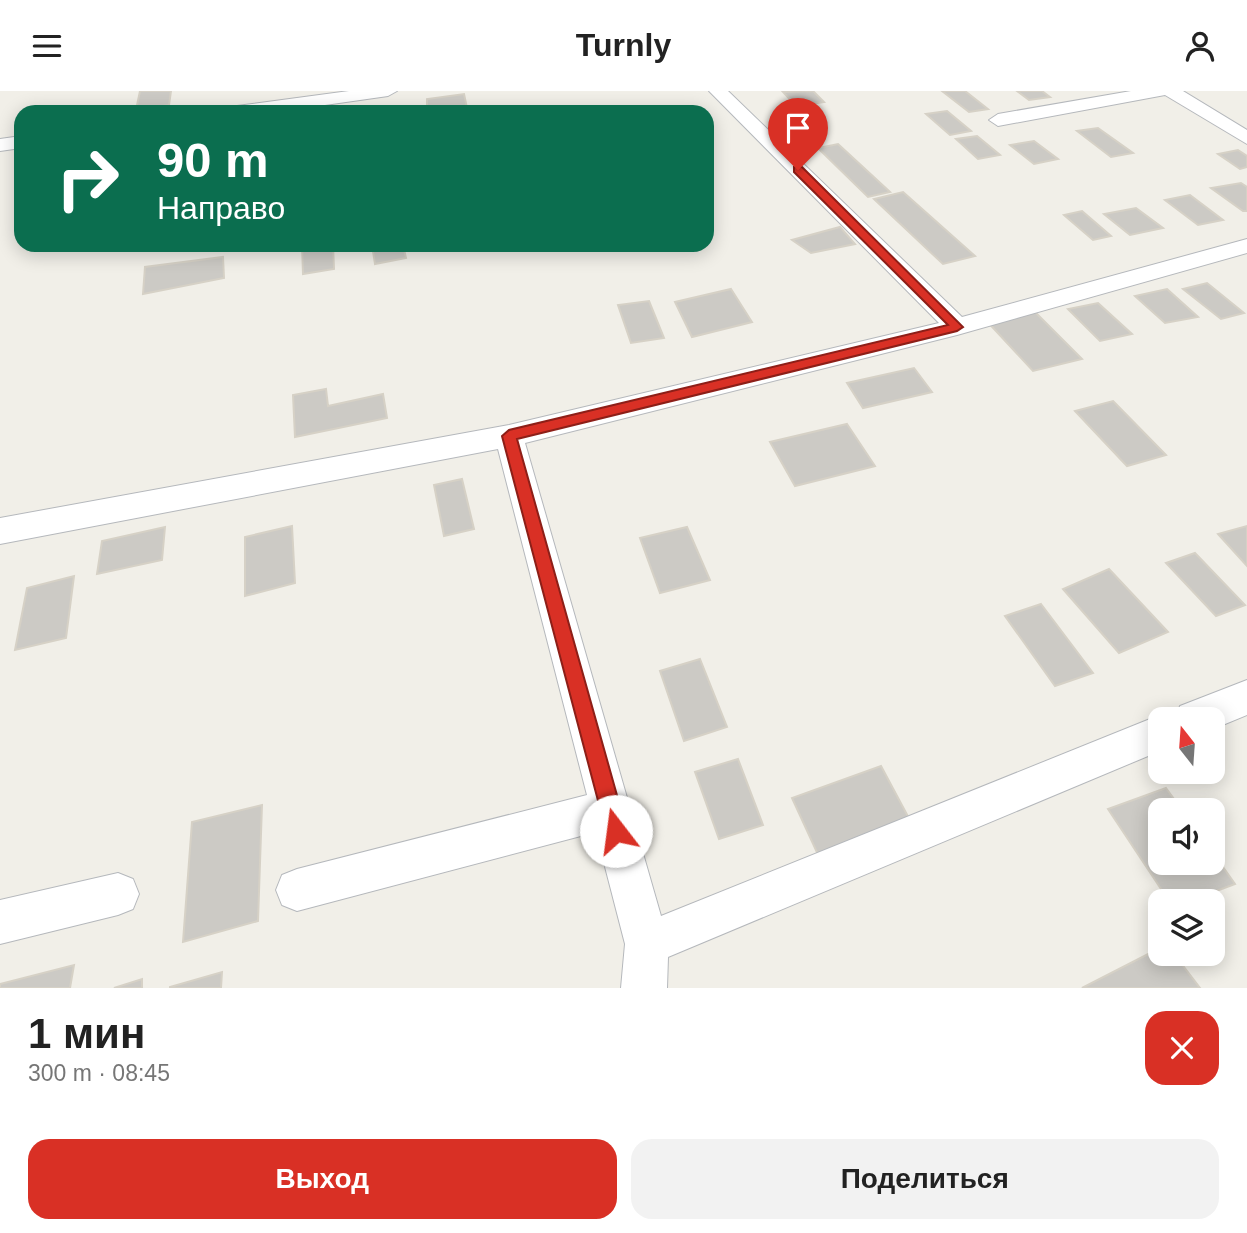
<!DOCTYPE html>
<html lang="ru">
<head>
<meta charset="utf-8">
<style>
  :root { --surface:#fff; --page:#f2f2f2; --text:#222; --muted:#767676; --accent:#d93025 }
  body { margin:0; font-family:Arial,sans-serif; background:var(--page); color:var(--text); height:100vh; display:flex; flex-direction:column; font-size:26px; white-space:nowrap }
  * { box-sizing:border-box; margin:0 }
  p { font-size:23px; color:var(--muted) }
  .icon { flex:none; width:38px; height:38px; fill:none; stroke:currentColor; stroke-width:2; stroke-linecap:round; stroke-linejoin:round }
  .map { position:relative; height:897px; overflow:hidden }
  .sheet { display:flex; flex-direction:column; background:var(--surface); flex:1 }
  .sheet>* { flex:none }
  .top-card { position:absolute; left:14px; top:14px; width:700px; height:147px; border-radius:21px; box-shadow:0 4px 18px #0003; background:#0b6e4f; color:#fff; overflow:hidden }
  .needle { width:46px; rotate:343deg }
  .fabs { position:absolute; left:1148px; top:616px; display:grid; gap:14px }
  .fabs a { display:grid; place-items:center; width:77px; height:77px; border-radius:14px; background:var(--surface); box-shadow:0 4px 18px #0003; font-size:35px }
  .pin { position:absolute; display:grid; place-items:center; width:60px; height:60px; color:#fff; margin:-72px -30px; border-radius:50% 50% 50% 0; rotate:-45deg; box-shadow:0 0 7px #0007 }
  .pin .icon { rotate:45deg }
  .me { position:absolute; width:77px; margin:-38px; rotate:345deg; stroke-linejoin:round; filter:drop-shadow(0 0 5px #0008) }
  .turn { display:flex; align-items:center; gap:24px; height:147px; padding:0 28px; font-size:32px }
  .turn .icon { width:91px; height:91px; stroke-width:2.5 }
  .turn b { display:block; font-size:49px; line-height:60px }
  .round { display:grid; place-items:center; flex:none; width:74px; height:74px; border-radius:21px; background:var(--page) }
  .overview { display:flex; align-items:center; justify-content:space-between; height:119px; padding:0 28px }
  h1 { font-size:42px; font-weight:700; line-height:52px }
  .primary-button { display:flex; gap:14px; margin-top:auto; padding:14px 28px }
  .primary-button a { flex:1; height:80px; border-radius:21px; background:var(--accent); color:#fff; font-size:28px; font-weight:700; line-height:80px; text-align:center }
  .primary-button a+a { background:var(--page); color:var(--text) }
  header { display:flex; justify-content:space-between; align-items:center; height:91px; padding:0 28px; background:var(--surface); font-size:32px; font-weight:700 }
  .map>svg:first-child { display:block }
  .building { fill:#cccac5; stroke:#d6d1c6; stroke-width:2 }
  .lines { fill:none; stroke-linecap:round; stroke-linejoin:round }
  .street-casing { stroke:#b5b8bc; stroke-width:2 }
  .street { fill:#fff; fill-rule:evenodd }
  .route { fill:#d93025; stroke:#8d1f18; stroke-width:2 }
</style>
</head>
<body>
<header><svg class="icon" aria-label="menu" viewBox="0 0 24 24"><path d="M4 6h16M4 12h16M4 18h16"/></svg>Turnly<svg class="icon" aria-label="person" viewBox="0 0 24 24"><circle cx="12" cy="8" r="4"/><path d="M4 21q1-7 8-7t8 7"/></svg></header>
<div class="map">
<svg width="1247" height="897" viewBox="0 0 1247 897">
  <rect width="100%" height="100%" fill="#f1efe8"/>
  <g class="building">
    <path d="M140 0H171L169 14 136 19Z"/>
    <path d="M813 0 824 11 796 15 783 1Z"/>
    <path d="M942 0H965L988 18 969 21Z"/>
    <path d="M1017 0H1042L1050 6 1029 9Z"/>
    <path d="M464 3 467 17 427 19V8Z"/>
    <path d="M947 20 971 40 950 44 926 23Z"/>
    <path d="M1098 37 1133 62 1111 66 1077 40Z"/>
    <path d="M977 45 1000 64 978 68 956 48Z"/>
    <path d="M1034 50 1058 68 1034 73 1010 54Z"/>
    <path d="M838 53 890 101 868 106 818 57Z"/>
    <path d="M1238 59 1247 65V76L1240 78 1218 63Z"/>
    <path d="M1241 92 1247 96V120H1243L1211 97Z"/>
    <path d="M903 101 975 165 943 173 874 108Z"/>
    <path d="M1190 104 1223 129 1198 134 1165 109Z"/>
    <path d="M1136 117 1163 137 1130 144 1104 123Z"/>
    <path d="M1082 120 1111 145 1093 149 1064 124Z"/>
    <path d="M840 136 855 153 811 162 792 149Z"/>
    <path d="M302 154H333L334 178 303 183Z"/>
    <path d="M372 154H403L406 167 375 173Z"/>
    <path d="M223 166 224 187 143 203 145 176Z"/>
    <path d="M1207 192 1244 222 1221 228 1183 198Z"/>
    <path d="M731 198 752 231 692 246 675 211Z"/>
    <path d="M1167 198 1198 226 1165 232 1135 205Z"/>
    <path d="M649 210 664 247 631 252 618 214Z"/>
    <path d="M1098 212 1132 243 1100 250 1068 218Z"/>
    <path d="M1029 215 1082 268 1033 280 983 226Z"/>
    <path d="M914 277 932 301 863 317 847 292Z"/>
    <path d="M326 298 328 315 383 303 387 327 295 346 293 304Z"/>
    <path d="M1113 310 1166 364 1127 375 1075 320Z"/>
    <path d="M847 333 875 375 795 395 770 351Z"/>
    <path d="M462 388 474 438 444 445 434 394Z"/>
    <path d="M292 435 295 492 245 505V446Z"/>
    <path d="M1247 435V475L1218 443Z"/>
    <path d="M165 436 162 469 97 483 102 450Z"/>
    <path d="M687 436 710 489 660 502 640 447Z"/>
    <path d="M1195 462 1245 514 1216 525 1166 472Z"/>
    <path d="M1109 478 1168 541 1119 562 1063 498Z"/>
    <path d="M74 485 66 547 15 559 27 497Z"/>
    <path d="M1041 513 1093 582 1055 595 1005 525Z"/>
    <path d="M700 568 727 636 684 650 660 580Z"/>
    <path d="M738 668 763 734 719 748 695 681Z"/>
    <path d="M881 675 912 733 820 768 792 707Z"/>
    <path d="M1166 697 1182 719H1160V772H1213V762L1235 793 1190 810H1169L1108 718Z"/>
    <path d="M262 714 258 830 183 851 192 731Z"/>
    <path d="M1160 857V863H1174L1200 897H1082Z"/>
    <path d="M74 874 70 897H0V893Z"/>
    <path d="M222 881 221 897H170V896Z"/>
    <path d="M142 888V897H114Z"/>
  </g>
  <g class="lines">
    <defs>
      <g id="street">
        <path d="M349 0H397L388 5 276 21H228L237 15Z"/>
        <path d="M709 0H728L962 226 1247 148V162L957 244 525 352 661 825 1160 624 1171 628H1160V660L668 866 667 897H621L625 853 596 741 297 820 282 814 276 799 282 784 297 778 587 704 498 358 0 453V427L509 334 939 232Z"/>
        <path d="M1131 0H1183L1247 39V53L1165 4 998 35 989 29 998 23Z"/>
        <path d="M21 45V57L0 60V48Z"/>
        <path d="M1247 589V624L1213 638V628H1175L1180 615Z"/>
        <path d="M118 782 133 788 139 803 133 818 118 824 0 853V809Z"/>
      </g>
    </defs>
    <use href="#street" class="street-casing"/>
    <use href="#street" class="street"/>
  </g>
  <path class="route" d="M794 76H802L963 236 957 240 517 348 627 740 624 747 616 750 609 747 606 740 502 345 509 339 948 234 794 81Z"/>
</svg>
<div class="fabs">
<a><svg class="needle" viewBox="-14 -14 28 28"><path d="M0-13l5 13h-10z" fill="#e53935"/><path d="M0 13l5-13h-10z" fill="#767676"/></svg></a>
<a><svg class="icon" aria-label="sound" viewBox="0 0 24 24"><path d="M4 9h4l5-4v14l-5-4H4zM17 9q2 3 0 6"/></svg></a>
<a><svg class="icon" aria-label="layers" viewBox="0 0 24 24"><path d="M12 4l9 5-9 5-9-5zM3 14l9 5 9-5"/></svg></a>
</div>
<div class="pin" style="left:798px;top:79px;background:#d93025"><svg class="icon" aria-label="arrive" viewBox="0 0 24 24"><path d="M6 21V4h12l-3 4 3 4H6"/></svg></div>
<svg class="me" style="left:616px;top:740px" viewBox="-20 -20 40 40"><circle r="19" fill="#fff"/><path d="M0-13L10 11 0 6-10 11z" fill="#d93025"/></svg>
<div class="top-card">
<div class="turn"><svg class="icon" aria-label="right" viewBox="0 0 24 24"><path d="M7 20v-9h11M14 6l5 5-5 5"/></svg><div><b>90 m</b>Направо</div></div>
</div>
</div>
<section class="sheet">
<div class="overview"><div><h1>1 мин</h1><p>300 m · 08:45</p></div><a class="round" style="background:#d93025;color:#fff"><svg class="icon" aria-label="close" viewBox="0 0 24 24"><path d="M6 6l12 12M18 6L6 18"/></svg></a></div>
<div class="primary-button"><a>Выход</a><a>Поделиться</a></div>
</section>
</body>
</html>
